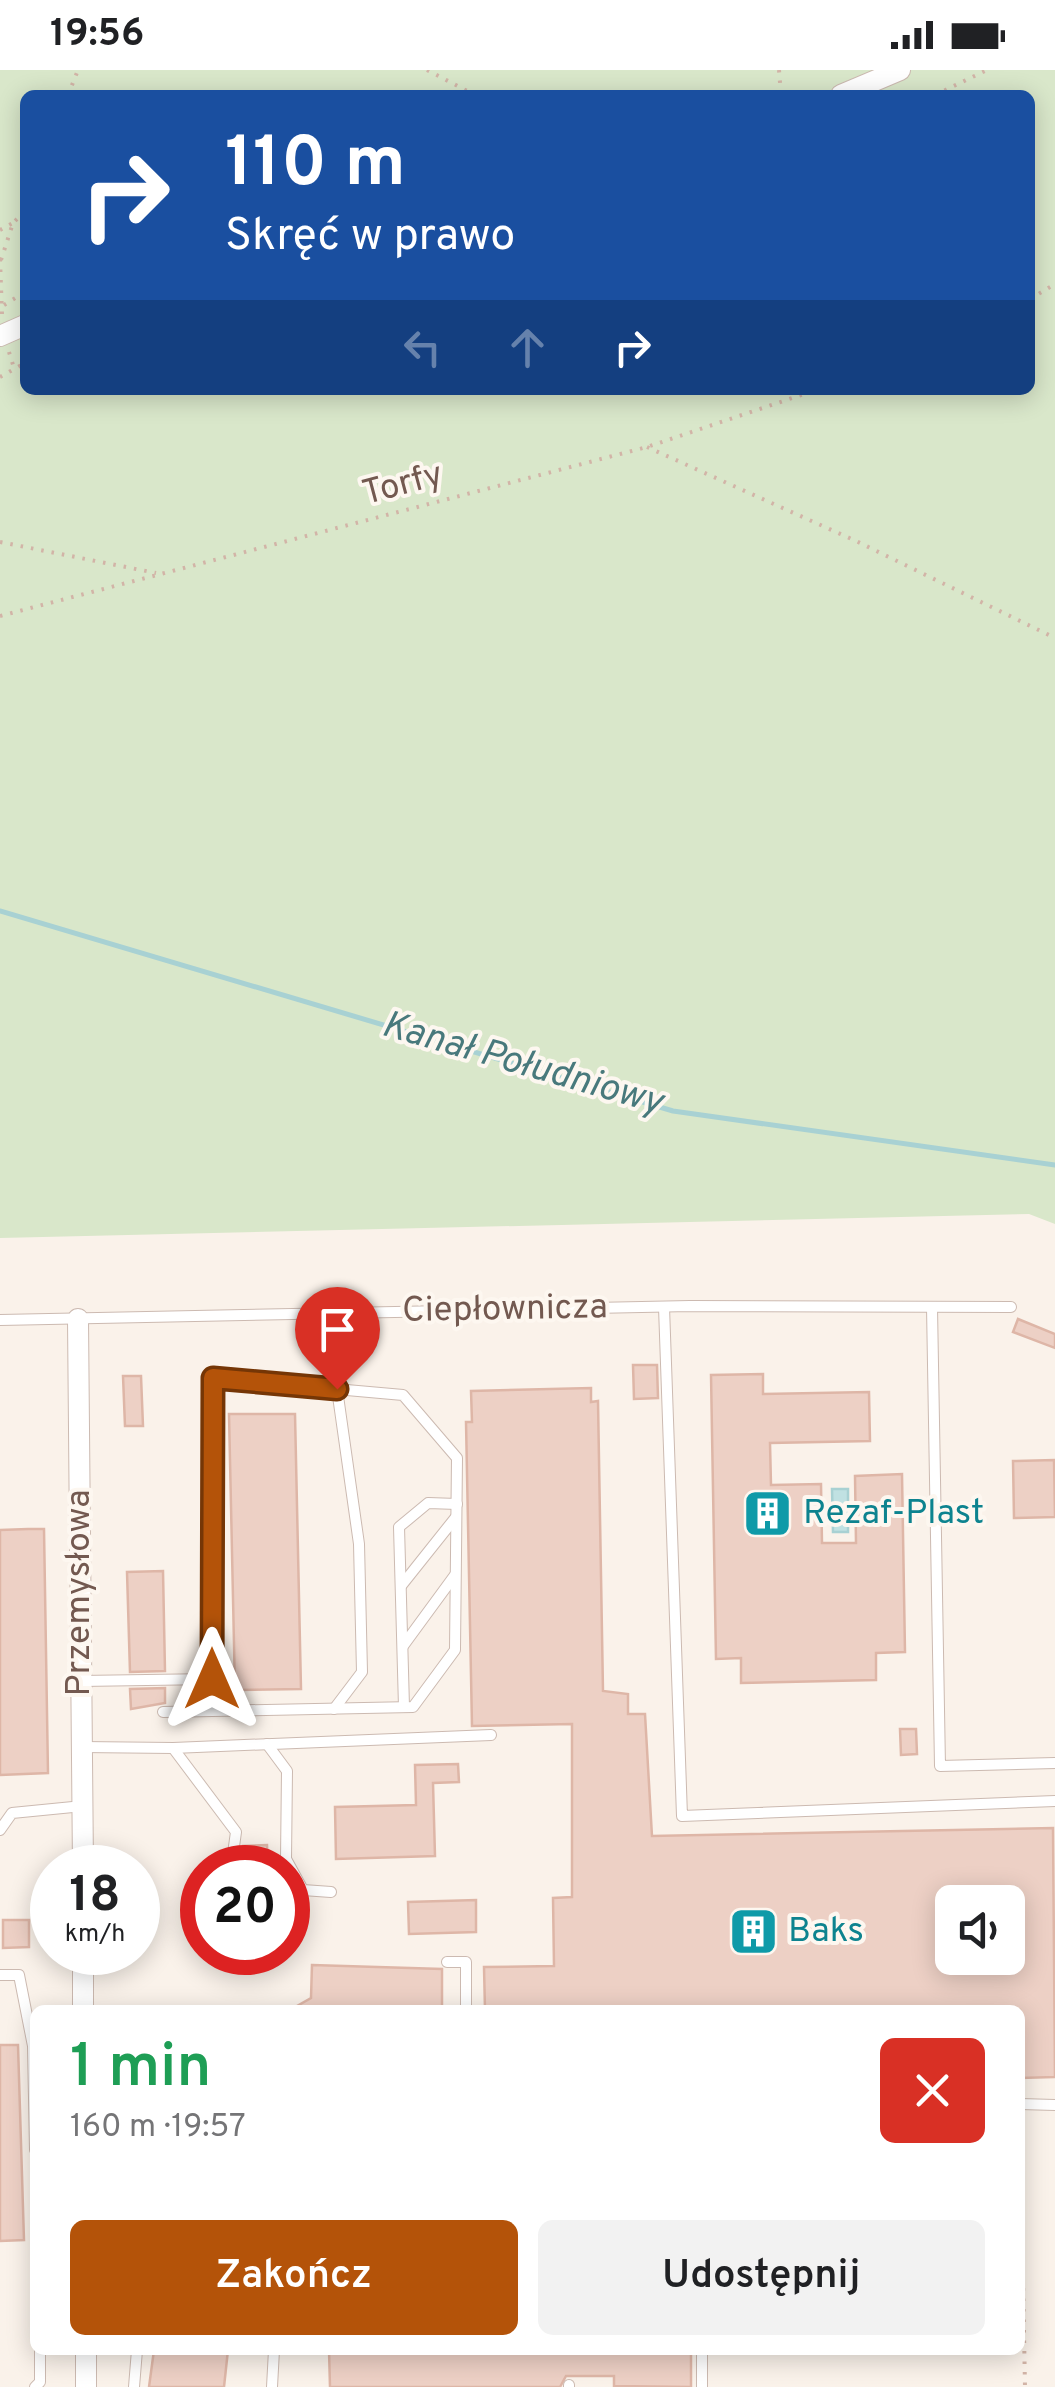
<!DOCTYPE html>
<html lang="pl">
<head>
<meta charset="utf-8">
<style>
  :root { --surface:#fff; --page:#f2f2f2; --text:#202124; --muted:#757577; --accent:#b45309 }
  body { margin:0; font-family:Overpass,sans-serif; background:var(--page); color:var(--text); height:100vh; display:flex; flex-direction:column; font-size:38px; white-space:nowrap }
  * { box-sizing:border-box; margin:0 }
  p { font-size:32px; color:var(--muted) }
  .icon { flex:none; width:55px; height:55px; fill:none; stroke:currentColor; stroke-width:2; stroke-linecap:round; stroke-linejoin:round }
  .map { position:relative; flex:1; overflow:hidden }
  .side { position:absolute; left:30px; top:1935px; width:995px; height:350px; display:flex; flex-direction:column; background:var(--surface); border-radius:15px; box-shadow:0 5px 25px #0003 }
  .side>* { flex:none }
  .hud { position:absolute; left:20px; top:20px; width:1015px; height:305px; border-radius:15px; box-shadow:0 5px 25px #0003; background:#1a4fa0; color:#fff; overflow:hidden }
  .fabs { position:absolute; left:935px; top:1815px; display:grid; gap:20px }
  .fabs a { display:grid; place-items:center; width:90px; height:90px; border-radius:15px; background:var(--surface); box-shadow:0 5px 25px #0003; font-size:50px }
  .speed { position:absolute; left:30px; top:1775px; display:flex; gap:20px; font-size:50px; font-weight:700; text-align:center }
  .speed>* { display:grid; place-content:center; width:130px; height:130px; border-radius:50%; background:var(--surface); box-shadow:0 5px 25px #0003; line-height:1 }
  .speed small { font-size:25px; font-weight:400 }
  .speed .limit { border:15px solid #d22; background:#fff; color:#111 }
  .pin { position:absolute; display:grid; place-items:center; width:85px; height:85px; color:#fff; margin:-102px -42px; border-radius:50% 50% 50% 0; rotate:-45deg; box-shadow:0 0 10px #0007 }
  .pin .icon { rotate:45deg }
  .me { position:absolute; width:110px; margin:-55px; rotate:0deg; stroke-linejoin:round; filter:drop-shadow(0 0 8px #0008) }
  .turn { display:flex; align-items:center; gap:35px; height:210px; padding:0 40px; font-size:45px }
  .turn .icon { width:130px; height:130px; stroke-width:2.5 }
  .turn b { display:block; font-size:70px; line-height:85px }
  .lanes { display:flex; align-items:center; height:95px; padding:0 40px; background:#0003; justify-content:center; gap:50px; direction:ltr }
  .lanes .off { opacity:.35 }
  .round { display:grid; place-items:center; flex:none; width:105px; height:105px; border-radius:15px; background:var(--page) }
  .head { display:flex; align-items:center; justify-content:space-between; height:170px; padding:0 40px }
  h1 { font-size:60px; font-weight:600; line-height:75px; color:#1e9e55 }
  .action { display:flex; gap:20px; margin-top:auto; padding:20px 40px }
  .action a { flex:1; height:115px; border-radius:15px; background:var(--accent); color:#fff; font-size:40px; font-weight:600; line-height:115px; text-align:center }
  .action a+a { background:var(--page); color:var(--text) }
  .status { display:flex; justify-content:space-between; align-items:center; height:70px; padding:0 50px; background:var(--surface); direction:ltr }
  .status svg { height:28px; fill:currentColor }
  .map>svg:first-child { display:block }
  .green { fill:#d9e7ca; fill-rule:evenodd }
  .water { fill:#c0e1e2; stroke:#a8d1d3; stroke-width:2.5 }
  .lines { fill:none; stroke-linecap:round; stroke-linejoin:round }
  .stream { stroke:#a8d1d3; stroke-width:5 }
  .building { fill:#edd0c5; stroke:#deb6a7; stroke-width:2.5; fill-rule:evenodd }
  .service-casing { stroke:#ccbab1; stroke-width:12 }
  .minor-casing { stroke:#ccbab1; stroke-width:22 }
  .path { stroke:#d2b4a7; stroke-width:4; stroke-dasharray:2.5 8; stroke-linecap:butt }
  .service { stroke:#fff; stroke-width:10 }
  .minor { stroke:#fff; stroke-width:20 }
  .route-casing { stroke:#753606; stroke-width:25 }
  .route { stroke:#b45309; stroke-width:18 }
  .labels { text-anchor:middle; dominant-baseline:central; stroke-width:8; stroke-linejoin:round; paint-order:stroke }
  .street-label { font-size:35px; fill:#735950; stroke:#fdf7f0 }
  .culture-label { font-size:35px; fill:#0d838f; stroke:#fdf7f0; text-anchor:start }
  .water-label { font-size:38px; font-style:italic; fill:#48797c; stroke:#fdf7f0 }
</style>
</head>
<body>
<div class="status"><b>19:56</b><svg viewBox="0 0 49 12"><path d="M0 12V9h3v3zM5 12V6h3v6zM10 12V3h3v9zM15 12V0h3v12zM26 1h20v11H26zM47 4h2v5h-2z"/></svg></div>
<div class="map">
<svg width="1055" height="2317" viewBox="0 0 1055 2317">
  <rect width="100%" height="100%" fill="#faf2ea"/>
  <path class="green" d="M0 0H1055V1154L1029 1144 0 1168ZM25 25H1030V320H25Z"/>
  <path class="water" d="M832 1419H848V1462H833Z"/>
  <g class="lines">
    <path class="stream" d="M0 841 673 1041 1055 1095"/>
  </g>
  <g class="building">
    <path d="M1018 1249 1055 1264V1278L1013 1262Z"/>
    <path d="M633 1295H657L658 1328 634 1329Z"/>
    <path d="M763 1304V1324L869 1322 870 1371 770 1373 771 1415 821 1414 822 1473H856L855 1406 902 1404 905 1582 876 1583V1610L741 1613V1588L716 1589 711 1305Z"/>
    <path d="M123 1306H141L143 1356H125Z"/>
    <path d="M591 1318V1332L598 1331 603 1621 628 1624V1644H645L652 1766 1053 1758 1055 2007 1020 2008V1940H485L484 1897 554 1896 553 1828 572 1827V1654L472 1656 466 1352H472L471 1321ZM952 1832H1008V1888H952Z"/>
    <path d="M229 1344H295L301 1619 235 1620Z"/>
    <path d="M1054 1390 1055 1447 1014 1448 1013 1391Z"/>
    <path d="M28 1459H44L48 1703 0 1705V1460Z"/>
    <path d="M163 1501 165 1601 130 1602 127 1502Z"/>
    <path d="M165 1618V1633L131 1639 130 1619Z"/>
    <path d="M900 1659H916L917 1684 901 1685Z"/>
    <path d="M458 1694 459 1712 433 1713 435 1786 336 1789 335 1737 416 1735 415 1695Z"/>
    <path d="M267 1775 268 1798H241L243 1776Z"/>
    <path d="M476 1830V1862L409 1864 408 1832Z"/>
    <path d="M3 1850H29V1877L3 1878Z"/>
    <path d="M312 1895 442 1899V1940H290L311 1928Z"/>
    <path d="M0 1975H18L24 2170 0 2171Z"/>
    <path d="M154 2280H228L224 2317H149Z"/>
    <path d="M329 2280H691V2317L614 2316V2306H566L560 2317H330Z"/>
  </g>
  <g class="lines">
    <defs>
      <g id="service">
        <path d="M664 1237 682 1746 1055 1731"/>
        <path d="M932 1237 940 1696 1055 1693"/>
        <path d="M0 1250 690 1236 1011 1237"/>
        <path d="M401 1516 456 1447"/>
        <path d="M403 1576 455 1505"/>
        <path d="M212 1609 213 1308 403 1325 457 1388 455 1580 413 1637 212 1641"/>
        <path d="M81 1611 212 1609V1641L163 1642"/>
        <path d="M404 1637 399 1457 428 1433 457 1434"/>
        <path d="M334 1639 362 1602 359 1474 337 1319"/>
        <path d="M267 1674 287 1701 286 1789 303 1820 331 1822"/>
        <path d="M82 1677 173 1678 236 1762 231 1798"/>
        <path d="M173 1678 491 1665"/>
        <path d="M0 1760 12 1743 83 1736"/>
        <path d="M447 1892H466V1940"/>
        <path d="M0 1905H19L33 1976 35 2080"/>
        <path d="M1020 2034 1055 2035"/>
        <path d="M702 2280V2317"/>
        <path d="M569 2315V2317"/>
        <path d="M35 2317 40 2312V2280"/>
        <path d="M134 2317 137 2280"/>
        <path d="M272 2317 274 2280"/>
      </g>
      <g id="minor">
        <path d="M841 25 900 0"/>
        <path d="M0 266 25 255"/>
        <path d="M78 1249 83 1798"/>
        <path d="M83 1882V1940"/>
        <path d="M86 2280V2317"/>
      </g>
    </defs>
    <use href="#service" class="service-casing"/>
    <use href="#minor" class="minor-casing"/>
    <g class="path">
      <path d="M427 0 475 25"/>
      <path d="M779 0 781 25"/>
      <path d="M68 25 78 0"/>
      <path d="M935 25 987 0"/>
      <path d="M0 160 13 153"/>
      <path d="M0 189 2 244"/>
      <path d="M1 190 13 153 25 141"/>
      <path d="M1030 229 1055 214"/>
      <path d="M4 235 25 222"/>
      <path d="M9 282 14 298"/>
      <path d="M0 307 25 293"/>
      <path d="M647 377 856 471 1055 568"/>
      <path d="M0 472 156 503"/>
      <path d="M0 546 647 377 816 320"/>
      <path d="M1022 2155 1025 2317"/>
    </g>
    <use href="#service" class="service"/>
    <use href="#minor" class="minor"/>
  </g>
  <g class="lines">
    <defs>
      <path id="route" d="M212 1609 213 1308 337 1319"/>
    </defs>
    <use href="#route" class="route-casing"/>
    <use href="#route" class="route"/>
  </g>
  <defs>
    <symbol id="building-square" viewBox="-11 -11 22 22"><rect x="-9" y="-9" width="18" height="18" rx="4" fill="#0f9aa8" stroke="#fdf7f0"/><path d="M-4-6H4V6H1V3H-1V6H-4ZM-2.5-4.3h1.7v1.8h-1.7ZM.8-4.3h1.7v1.8H.8ZM-2.5-1h1.7V.8h-1.7ZM.8-1h1.7V.8H.8Z" fill="#fff"/></symbol>
  </defs>
  <g fill-rule="evenodd">
    <use href="#building-square" x="740" y="1416" width="55" height="55"/>
    <use href="#building-square" x="726" y="1834" width="55" height="55"/>
  </g>
  <g class="labels">
    <g class="street-label">
      <text transform="translate(403 415) rotate(-15)">Torfy</text>
      <text transform="translate(505 1240) rotate(-1)">Ciepłownicza</text>
      <text transform="translate(80 1523) rotate(-90)">Przemysłowa</text>
    </g>
    <g class="culture-label">
      <text x="803" y="1444">Rezaf-Plast</text>
      <text x="788" y="1862">Baks</text>
    </g>
    <g class="water-label">
      <text transform="translate(522 995) rotate(16)">Kanał Południowy</text>
    </g>
  </g>
</svg>
<div class="fabs">
<a><svg class="icon" aria-label="sound" viewBox="0 0 24 24"><path d="M4 9h4l5-4v14l-5-4H4zM17 9q2 3 0 6"/></svg></a>
</div>
<div class="speed"><div>18<small>km/h</small></div><div class="limit">20</div></div>
<div class="pin" style="left:337px;top:1319px;background:#d93025"><svg class="icon" aria-label="arrive" viewBox="0 0 24 24"><path d="M6 21V4h12l-3 4 3 4H6"/></svg></div>
<svg class="me" style="left:212px;top:1609px" viewBox="-20 -20 40 40"><path d="M0-17L14 15 0 8-14 15z" fill="#b45309" stroke="#fff" stroke-width="4"/></svg>
<div class="hud">
<div class="turn"><svg class="icon" aria-label="right" viewBox="0 0 24 24"><path d="M7 20v-9h11M14 6l5 5-5 5"/></svg><div><b>110 m</b>Skręć w prawo</div></div>
<div class="lanes"><svg class="icon off" aria-label="left" viewBox="0 0 24 24"><path d="M17 20v-9H6M10 6l-5 5 5 5"/></svg><svg class="icon off" aria-label="ahead" viewBox="0 0 24 24"><path d="M12 20V5M6 11l6-6 6 6"/></svg><svg class="icon" aria-label="right" viewBox="0 0 24 24"><path d="M7 20v-9h11M14 6l5 5-5 5"/></svg></div>
</div>
<section class="side">
<div class="head"><div><h1>1 min</h1><p>160 m · 19:57</p></div><a class="round" style="background:#d93025;color:#fff"><svg class="icon" aria-label="close" viewBox="0 0 24 24"><path d="M6 6l12 12M18 6L6 18"/></svg></a></div>
<div class="action"><a>Zakończ</a><a>Udostępnij</a></div>
</section>
</div>
</body>
</html>
